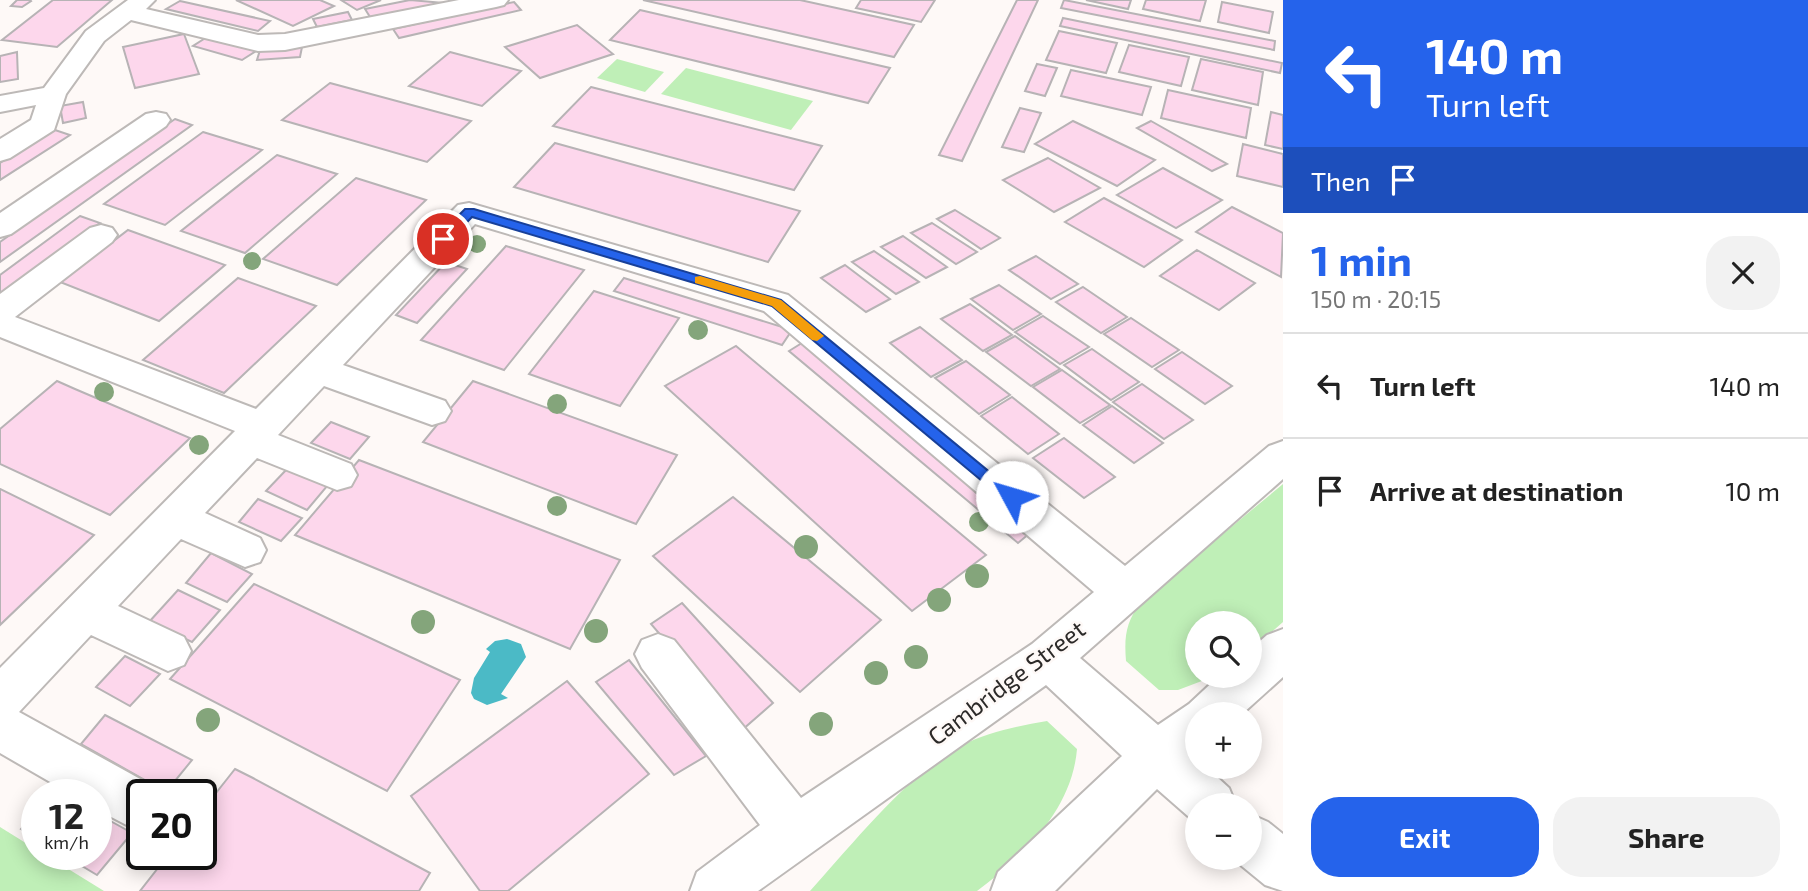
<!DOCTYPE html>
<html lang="en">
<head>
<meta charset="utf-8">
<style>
  :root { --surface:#fff; --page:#f2f2f2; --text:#222; --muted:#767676; --line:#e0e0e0; --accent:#2563eb }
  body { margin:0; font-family:"Exo 2",sans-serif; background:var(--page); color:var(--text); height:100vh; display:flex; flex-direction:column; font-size:26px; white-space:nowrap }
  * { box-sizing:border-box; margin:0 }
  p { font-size:23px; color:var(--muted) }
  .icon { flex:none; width:38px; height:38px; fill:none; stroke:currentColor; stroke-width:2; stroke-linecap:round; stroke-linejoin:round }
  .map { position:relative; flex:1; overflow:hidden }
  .details { display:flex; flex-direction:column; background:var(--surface); width:525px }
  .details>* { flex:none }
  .banner { background:#2563eb; color:#fff; overflow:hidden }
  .buttons { position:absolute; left:1185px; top:611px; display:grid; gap:14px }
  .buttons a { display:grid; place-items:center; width:77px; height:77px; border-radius:50%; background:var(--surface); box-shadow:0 4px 18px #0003; font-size:35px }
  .speed { position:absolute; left:21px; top:779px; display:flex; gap:14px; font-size:35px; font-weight:700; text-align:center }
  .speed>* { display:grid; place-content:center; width:91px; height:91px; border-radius:50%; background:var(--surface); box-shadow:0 4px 18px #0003; line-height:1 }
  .speed small { font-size:18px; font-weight:400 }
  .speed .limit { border:4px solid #111; border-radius:10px; background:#fff; color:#111 }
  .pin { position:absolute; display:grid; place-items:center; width:60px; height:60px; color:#fff; margin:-30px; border:4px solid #fff; border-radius:50%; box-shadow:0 2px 7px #0007 }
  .me { position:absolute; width:77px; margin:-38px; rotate:309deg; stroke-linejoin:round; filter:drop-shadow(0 0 5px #0008) }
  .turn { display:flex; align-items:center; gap:24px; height:147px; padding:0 28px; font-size:32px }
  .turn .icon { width:91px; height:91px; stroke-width:2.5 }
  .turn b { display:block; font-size:49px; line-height:60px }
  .then { display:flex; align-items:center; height:66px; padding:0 28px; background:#0003; gap:14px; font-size:26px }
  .round { display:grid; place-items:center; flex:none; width:74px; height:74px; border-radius:28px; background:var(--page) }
  .overview { display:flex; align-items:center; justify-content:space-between; height:119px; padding:0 28px }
  h1 { font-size:42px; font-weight:700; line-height:52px; color:var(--accent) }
  .primary-button { display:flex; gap:14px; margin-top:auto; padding:14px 28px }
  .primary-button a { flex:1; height:80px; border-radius:28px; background:var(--accent); color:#fff; font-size:28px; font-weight:700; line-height:80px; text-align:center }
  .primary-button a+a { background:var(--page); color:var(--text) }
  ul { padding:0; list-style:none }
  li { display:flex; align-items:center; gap:21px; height:105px; padding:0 28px; border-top:2px solid var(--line) }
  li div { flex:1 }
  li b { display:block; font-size:26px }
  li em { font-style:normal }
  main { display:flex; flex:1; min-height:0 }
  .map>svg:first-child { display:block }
  .green { fill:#bfefb7 }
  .water { fill:#4bbac6 }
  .building { fill:#fdd7ec; stroke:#b7b3b5; stroke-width:2 }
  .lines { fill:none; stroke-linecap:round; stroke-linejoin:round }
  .minor-casing { stroke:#bdb9b7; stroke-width:4 }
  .minor { fill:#fff; fill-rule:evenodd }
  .tree { fill:#84a57b }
  .route { fill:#2563eb; stroke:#184099; stroke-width:2 }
  .slow { fill:#f59e0b }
  .labels { text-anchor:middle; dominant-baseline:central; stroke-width:5; stroke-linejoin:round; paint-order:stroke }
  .street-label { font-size:24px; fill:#2c2a29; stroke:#fef9f7 }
</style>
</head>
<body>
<main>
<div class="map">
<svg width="1283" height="891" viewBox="0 0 1283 891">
  <rect width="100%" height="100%" fill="#fef9f7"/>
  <g class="green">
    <path d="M617 59 664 72 645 92 597 78Z"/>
    <path d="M686 68 813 101 791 130 661 94Z"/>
    <path d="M1283 484V622L1250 651V623H1197V676H1215L1178 690H1159L1126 661C1124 636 1126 622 1141 602Z"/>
    <path d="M1047 721 1077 749C1072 810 1023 857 977 891H810C849 848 910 772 960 746 989 732 1017 726 1047 721Z"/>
    <path d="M0 827 37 850V854H44L104 891H0Z"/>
  </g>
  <path class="water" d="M507 639 521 644 526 657 501 694 508 698 487 705 474 699 471 693 474 678 490 652 486 649 495 641Z"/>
  <g class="building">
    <path d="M17 0H30L31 1 22 7 11 6Z"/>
    <path d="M53 0H112L57 47 2 40Z"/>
    <path d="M236 0H320L334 6 293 26Z"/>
    <path d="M341 0H381L357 10Z"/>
    <path d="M410 0 444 3 370 17 365 9Z"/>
    <path d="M643 0H800L914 25 894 57Z"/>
    <path d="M861 0H935L921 22 856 8Z"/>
    <path d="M1017 0H1038L962 161 939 155Z"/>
    <path d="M1064 0 1275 41 1274 50 1061 8Z"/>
    <path d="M1086 0H1131L1128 9Z"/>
    <path d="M1146 0H1206L1200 21 1143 9Z"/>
    <path d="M180 1 270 21 258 31 166 9Z"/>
    <path d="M514 2 521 10 399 38 393 29Z"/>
    <path d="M1222 2 1273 12 1269 33 1218 22Z"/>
    <path d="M640 10 890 68 868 103 610 40Z"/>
    <path d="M348 12 352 20 317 27 313 19Z"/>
    <path d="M1063 18 1282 63 1280 73 1060 26Z"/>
    <path d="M577 25 613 54 540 78 505 47Z"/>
    <path d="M1059 31 1117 43 1106 73 1046 60Z"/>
    <path d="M184 34 199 74 135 88 123 47Z"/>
    <path d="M207 37 256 51 242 60 193 46Z"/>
    <path d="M1129 45 1189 57 1181 86 1119 72Z"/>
    <path d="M302 47 300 57 257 60 260 50Z"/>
    <path d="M17 52 18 79 0 82V56Z"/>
    <path d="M450 52 521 71 482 106 409 86Z"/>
    <path d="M1201 59 1263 72 1258 105 1192 90Z"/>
    <path d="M1037 64 1057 68 1045 96 1025 91Z"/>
    <path d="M1071 70 1151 87 1142 115 1061 96Z"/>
    <path d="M330 83 471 121 427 162 282 120Z"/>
    <path d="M591 87 822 146 794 190 553 126Z"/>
    <path d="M1168 90 1251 108 1246 138 1161 118Z"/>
    <path d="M83 102 86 118 63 123 60 106Z"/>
    <path d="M1020 108 1041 113 1024 152 1002 147Z"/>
    <path d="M1271 112 1283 115V149L1265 145Z"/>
    <path d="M175 119 192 125 0 262V242Z"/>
    <path d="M1073 121 1155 160 1117 186 1035 144Z"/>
    <path d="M1151 121 1227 164 1212 171 1137 128Z"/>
    <path d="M52 129 70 135 0 180V163Z"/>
    <path d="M203 132 262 150 165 225 104 204Z"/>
    <path d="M555 143 800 211 768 262 514 187Z"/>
    <path d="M1243 144 1283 154V187L1237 176Z"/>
    <path d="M277 155 337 174 245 253 181 231Z"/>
    <path d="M1048 158 1100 188 1054 212 1003 180Z"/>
    <path d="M1163 168 1222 200 1176 228 1117 195Z"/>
    <path d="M356 178 426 200 337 285 263 259Z"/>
    <path d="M1104 198 1182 240 1144 267 1065 222Z"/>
    <path d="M1232 207 1283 233 1281 277 1196 232Z"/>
    <path d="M955 210 1000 238 981 249 937 219Z"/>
    <path d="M80 216 100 223 0 299V275Z"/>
    <path d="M932 223 977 252 956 264 911 233Z"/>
    <path d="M128 230 225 265 159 321 60 282Z"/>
    <path d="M903 236 947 267 926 278 881 247Z"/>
    <path d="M506 246 584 270 504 370 421 340Z"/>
    <path d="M1197 250 1255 283 1219 310 1160 276Z"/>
    <path d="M874 251 919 282 896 294 852 262Z"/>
    <path d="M1036 256 1078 284 1051 299 1009 270Z"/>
    <path d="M446 262 467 269 417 323 396 315Z"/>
    <path d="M845 265 890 299 866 312 821 278Z"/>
    <path d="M238 278 316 306 224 393 143 360Z"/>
    <path d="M624 278 792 330 782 345 614 291Z"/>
    <path d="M999 285 1041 314 1013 330 971 299Z"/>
    <path d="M1083 287 1127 317 1101 333 1056 302Z"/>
    <path d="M594 291 679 318 620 406 529 374Z"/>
    <path d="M970 304 1012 335 983 351 941 319Z"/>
    <path d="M1043 316 1089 347 1060 364 1015 332Z"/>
    <path d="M1131 318 1179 350 1152 367 1104 334Z"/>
    <path d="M920 327 962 360 931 377 890 343Z"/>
    <path d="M1015 336 1060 369 1031 386 986 352Z"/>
    <path d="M810 338 1036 528 1018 543 789 351Z"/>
    <path d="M736 346 853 444 986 555 912 611 665 386Z"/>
    <path d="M1092 349 1139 382 1111 400 1064 365Z"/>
    <path d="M1182 352 1232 386 1205 404 1155 369Z"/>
    <path d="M966 361 1010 395 979 414 935 378Z"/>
    <path d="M1062 370 1110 405 1080 423 1033 387Z"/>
    <path d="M57 381 75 389 190 438 110 515 0 464V429Z"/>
    <path d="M473 381 677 455 636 524 423 442Z"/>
    <path d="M1142 384 1193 420 1164 439 1113 402Z"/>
    <path d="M1012 397 1059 434 1028 454 981 416Z"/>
    <path d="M1112 406 1163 443 1134 463 1083 425Z"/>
    <path d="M331 422 369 437 350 459 311 443Z"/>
    <path d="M1064 438 1115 477 1084 498 1033 458Z"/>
    <path d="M359 460 620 560 570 649 295 535Z"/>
    <path d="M287 469 328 485 307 510 266 491Z"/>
    <path d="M0 489 94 535 0 625Z"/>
    <path d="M733 497 881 620 800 692 653 556Z"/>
    <path d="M258 499 302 518 281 541 239 522Z"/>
    <path d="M211 553 252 574 227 602 186 583Z"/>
    <path d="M254 584 460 680 387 791 170 679Z"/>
    <path d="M178 590 220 610 192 642 149 622Z"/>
    <path d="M682 603 773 703 742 730 651 624Z"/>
    <path d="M125 656 160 674 130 706 96 687Z"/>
    <path d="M629 660 706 756 674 775 596 682Z"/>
    <path d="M567 681 649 774 508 891H480L411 796Z"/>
    <path d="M105 715 192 760 166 792 81 744Z"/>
    <path d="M235 769 253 778 430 873 419 891H140L169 854H201V812Z"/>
    <path d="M37 811V839L21 829Z"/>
    <path d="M96 813 132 833 97 875 62 854H96Z"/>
  </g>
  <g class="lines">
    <defs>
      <g id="minor">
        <path d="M128 0H155L146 9 258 35 285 34 459 0H508L504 5 496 7 285 50 258 51 131 20 104 41 66 94 54 130 10 158 0 161V139L31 120 36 105 0 112V96L44 88 86 31Z"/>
        <path d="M156 112 166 114 170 120 166 126 11 234 0 237V213L146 114Z"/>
        <path d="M469 203 788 295 1125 566 1269 446 1283 441V479L1080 658 1158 725 1189 704 1219 676H1250V650L1267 635 1283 629V677L1242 714H1197V753L1193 756 1197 766H1205L1229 788 1236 805H1197V824L1157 789 1055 891H991L998 872 1122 756 1046 685 758 891H690L697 872 760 825 642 668 635 654 642 640 658 634 674 640 801 798 1032 644 1094 592 764 311 475 224 343 365 445 401 451 411 445 421 432 425 324 386 278 435 351 464 357 475 351 486 337 490 257 458 205 513 260 538 266 550 260 562 245 567 181 539 118 606 184 637 191 651 184 665 168 671 91 635 19 712 160 790 161 794H142V833L96 809V794H71L0 753V668L235 431 0 337V294L90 228 101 225 112 228 117 235 112 242 15 317 256 409 458 205Z"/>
        <path d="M1250 814 1268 822 1283 834V891L1265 885 1232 858H1250Z"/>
      </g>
    </defs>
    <use href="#minor" class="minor-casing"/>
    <use href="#minor" class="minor"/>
  </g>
  <g class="tree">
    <circle cx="477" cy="244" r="9"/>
    <circle cx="252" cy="261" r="9"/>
    <circle cx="698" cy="330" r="10"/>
    <circle cx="104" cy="392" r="10"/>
    <circle cx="557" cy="404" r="10"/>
    <circle cx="199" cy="445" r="10"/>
    <circle cx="557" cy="506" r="10"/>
    <circle cx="979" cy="522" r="10"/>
    <circle cx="806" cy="547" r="12"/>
    <circle cx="977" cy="576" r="12"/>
    <circle cx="939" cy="600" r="12"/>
    <circle cx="423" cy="622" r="12"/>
    <circle cx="596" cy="631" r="12"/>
    <circle cx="916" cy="657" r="12"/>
    <circle cx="876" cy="673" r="12"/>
    <circle cx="208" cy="720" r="12"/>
    <circle cx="821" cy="724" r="12"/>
  </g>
  <path class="route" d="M465 209H474L781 300 1020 497 1018 501H1006L772 306 472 217 448 242H438V236Z"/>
  <path class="slow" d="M700 276 781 300 824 336 817 341 812 340 772 306 695 283V277Z"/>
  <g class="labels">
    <g class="street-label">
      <text transform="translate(1006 682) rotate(-37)">Cambridge Street</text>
    </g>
  </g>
</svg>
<div class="buttons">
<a><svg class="icon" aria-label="search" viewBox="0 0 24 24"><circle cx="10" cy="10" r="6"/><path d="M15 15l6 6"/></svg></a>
<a>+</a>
<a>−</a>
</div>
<div class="speed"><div>12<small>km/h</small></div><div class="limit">20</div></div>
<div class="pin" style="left:443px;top:239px;background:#d93025"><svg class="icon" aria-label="arrive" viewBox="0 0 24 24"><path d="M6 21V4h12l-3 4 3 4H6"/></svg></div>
<svg class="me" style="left:1012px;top:497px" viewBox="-20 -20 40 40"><circle r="19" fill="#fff"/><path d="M0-13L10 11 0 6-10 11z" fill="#2563eb"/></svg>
</div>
<section class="details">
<div class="banner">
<div class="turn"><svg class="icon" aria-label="left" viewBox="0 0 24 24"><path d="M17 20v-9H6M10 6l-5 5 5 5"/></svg><div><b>140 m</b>Turn left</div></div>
<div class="then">Then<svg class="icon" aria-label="arrive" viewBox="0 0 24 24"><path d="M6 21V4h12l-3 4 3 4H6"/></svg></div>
</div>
<div class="overview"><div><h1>1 min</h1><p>150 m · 20:15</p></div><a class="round"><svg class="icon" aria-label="close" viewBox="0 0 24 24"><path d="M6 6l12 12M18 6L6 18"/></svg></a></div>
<ul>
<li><svg class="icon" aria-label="left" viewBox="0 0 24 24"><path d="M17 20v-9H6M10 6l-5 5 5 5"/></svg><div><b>Turn left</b></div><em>140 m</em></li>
<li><svg class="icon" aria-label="arrive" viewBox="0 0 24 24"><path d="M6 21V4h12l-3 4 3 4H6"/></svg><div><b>Arrive at destination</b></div><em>10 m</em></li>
</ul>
<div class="primary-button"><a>Exit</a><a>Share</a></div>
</section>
</main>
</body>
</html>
